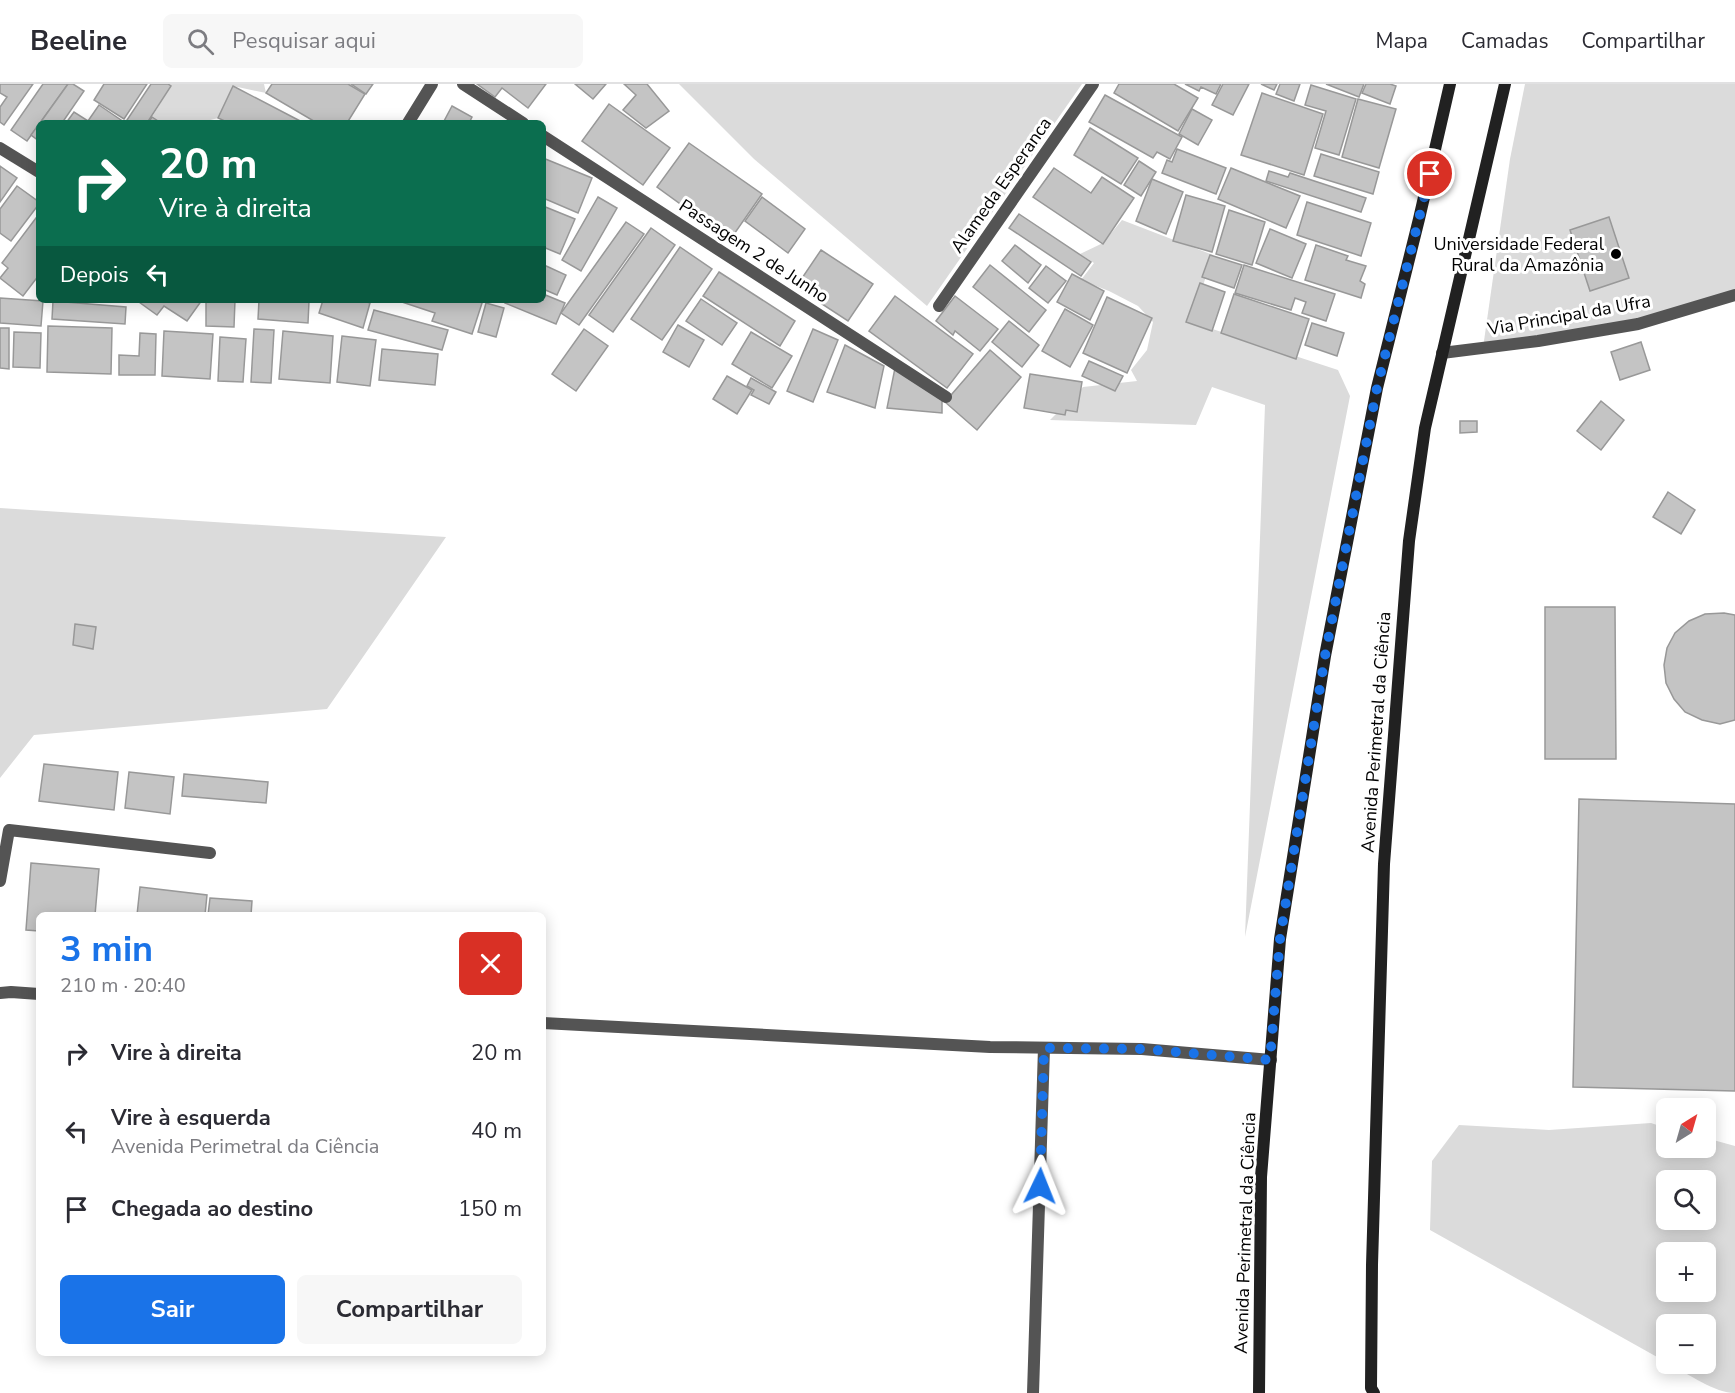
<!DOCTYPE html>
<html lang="pt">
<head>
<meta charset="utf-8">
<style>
  :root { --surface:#fff; --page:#f7f7f7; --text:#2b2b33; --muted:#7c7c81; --line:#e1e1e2; --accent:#1a73e8 }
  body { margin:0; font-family:"Nunito Sans",sans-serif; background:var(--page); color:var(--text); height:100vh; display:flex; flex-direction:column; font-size:22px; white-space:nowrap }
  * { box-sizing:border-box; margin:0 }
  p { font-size:20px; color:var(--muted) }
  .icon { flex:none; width:33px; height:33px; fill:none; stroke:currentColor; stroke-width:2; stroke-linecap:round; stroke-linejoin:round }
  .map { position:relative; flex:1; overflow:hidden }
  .panel { position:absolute; left:36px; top:828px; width:510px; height:444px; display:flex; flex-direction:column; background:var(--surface); border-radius:9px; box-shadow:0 3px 15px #0003 }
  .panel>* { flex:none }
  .banner { position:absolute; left:36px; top:36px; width:510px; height:183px; border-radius:9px; box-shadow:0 3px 15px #0003; background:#0b6e4f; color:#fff; overflow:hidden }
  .needle { width:39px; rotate:37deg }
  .tools { position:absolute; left:1656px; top:1014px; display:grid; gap:12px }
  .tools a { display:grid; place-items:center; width:60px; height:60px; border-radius:9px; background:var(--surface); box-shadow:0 3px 15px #0003; font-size:30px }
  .pin { position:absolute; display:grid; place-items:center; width:51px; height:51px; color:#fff; margin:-26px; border:3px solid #fff; border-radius:50%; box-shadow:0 2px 6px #0007 }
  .me { position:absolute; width:66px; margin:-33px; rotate:2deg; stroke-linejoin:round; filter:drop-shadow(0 0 4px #0008) }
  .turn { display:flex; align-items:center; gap:21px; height:126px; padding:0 24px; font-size:27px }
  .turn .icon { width:78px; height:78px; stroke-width:2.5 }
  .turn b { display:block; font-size:42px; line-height:51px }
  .then { display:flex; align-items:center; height:57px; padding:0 24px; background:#0003; gap:12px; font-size:22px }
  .round { display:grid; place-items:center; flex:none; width:63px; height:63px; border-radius:9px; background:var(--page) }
  .summary { display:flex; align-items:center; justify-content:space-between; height:102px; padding:0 24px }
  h1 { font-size:36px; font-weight:700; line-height:45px; color:var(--accent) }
  .action { display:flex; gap:12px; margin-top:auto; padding:12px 24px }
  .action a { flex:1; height:69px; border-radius:9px; background:var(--accent); color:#fff; font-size:24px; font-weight:700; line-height:69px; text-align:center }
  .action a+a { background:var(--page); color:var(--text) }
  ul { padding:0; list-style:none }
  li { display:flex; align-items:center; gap:18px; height:78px; padding:0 24px }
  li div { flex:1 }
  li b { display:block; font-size:22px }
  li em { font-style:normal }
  header { display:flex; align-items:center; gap:36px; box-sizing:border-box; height:84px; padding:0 30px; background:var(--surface); border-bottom:2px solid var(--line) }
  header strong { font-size:28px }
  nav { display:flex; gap:33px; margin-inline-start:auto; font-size:21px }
  .search { width:420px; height:54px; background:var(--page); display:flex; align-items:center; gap:15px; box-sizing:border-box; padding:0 21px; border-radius:9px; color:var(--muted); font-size:22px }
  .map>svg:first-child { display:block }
  .green { fill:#dbdbdb; fill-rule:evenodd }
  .building { fill:#c4c4c4; stroke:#989898; stroke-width:1.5 }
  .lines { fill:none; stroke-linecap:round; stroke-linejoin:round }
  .lane { stroke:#545454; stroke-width:12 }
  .street { stroke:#545454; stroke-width:12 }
  .secondary { stroke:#212121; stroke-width:12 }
  .route { stroke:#1a73e8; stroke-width:10; stroke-dasharray:0 18 }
  .poi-dot { fill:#000; stroke:#fff; stroke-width:2 }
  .labels { text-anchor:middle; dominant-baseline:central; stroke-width:6; stroke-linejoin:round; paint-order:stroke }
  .street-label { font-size:18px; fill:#000; stroke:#fff }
  .poi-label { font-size:18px; fill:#000; stroke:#fff; text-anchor:end }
</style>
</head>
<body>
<header>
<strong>Beeline</strong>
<div class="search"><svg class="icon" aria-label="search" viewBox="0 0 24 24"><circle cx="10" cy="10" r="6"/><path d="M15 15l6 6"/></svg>Pesquisar aqui</div>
<nav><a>Mapa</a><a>Camadas</a><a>Compartilhar</a></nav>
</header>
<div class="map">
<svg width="1735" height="1309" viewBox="0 0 1735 1309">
  <rect width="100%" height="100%" fill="#fff"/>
  <g class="green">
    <path d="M167 0H264L266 9 233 2 218 34 199 39H161L152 33 171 2Z"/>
    <path d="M679 0H1082L927 222 754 75Z"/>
    <path d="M1525 0H1735V211L1638 240 1483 264 1510 75Z"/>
    <path d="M1122 136 1213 171 1191 238 1338 286 1350 312 1245 853 1265 321 1212 303 1196 341 1050 336 1083 303 1137 297 1131 286 1147 266 1153 238 1138 222 1109 207 1081 196 1094 179 1080 170 1103 159Z"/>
    <path d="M0 424 446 453 327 625 34 651 0 694Z"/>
    <path d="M1651 1039 1666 1044V1064H1706V1054L1735 1062V1309C1715 1309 1688 1290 1670 1280H1706V1240H1666V1278L1430 1146 1432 1077 1459 1041 1549 1046ZM1666 1096H1706V1136H1666ZM1666 1168H1706V1208H1666Z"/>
  </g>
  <g class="building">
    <path d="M0 0H33L4 41 0 38V23L7 13 0 9Z"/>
    <path d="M43 0H68L27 57 11 46Z"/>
    <path d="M68 0H73L84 7 62 39H40Z"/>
    <path d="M104 0H147L124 35 94 16Z"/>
    <path d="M151 0H168L171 2 147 39H125Z"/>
    <path d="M272 0H348L365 10 347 39H317L266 9Z"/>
    <path d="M351 0H373L366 10Z"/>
    <path d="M477 0H546L528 24 502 4 495 13Z"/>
    <path d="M575 0H606L593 15Z"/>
    <path d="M624 0H647L669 27 646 44 623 26 636 11Z"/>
    <path d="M1119 0H1174L1198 14 1178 47 1114 9Z"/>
    <path d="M1185 0H1221L1216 10 1201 3 1199 7Z"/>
    <path d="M1223 0H1249L1233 31 1212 21Z"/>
    <path d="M1261 0H1277L1274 6Z"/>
    <path d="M1280 0H1300L1294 17 1276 10Z"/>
    <path d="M1326 0H1364L1359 13Z"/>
    <path d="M1366 0H1390L1396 2 1390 20 1362 9Z"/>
    <path d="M1311 1 1356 15 1339 71 1315 64 1326 27 1305 21Z"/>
    <path d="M233 2 304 39H229L218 34Z"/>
    <path d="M1262 9 1323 30 1304 91 1241 71Z"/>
    <path d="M1105 11 1182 53 1170 75 1157 68 1153 74 1089 38Z"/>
    <path d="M1358 15 1396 25 1379 84 1342 73Z"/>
    <path d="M609 20 670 64 643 101 582 57Z"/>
    <path d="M99 21 124 38 123 39H66L74 28 88 37Z"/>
    <path d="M452 22 472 33 469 39H443Z"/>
    <path d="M1192 25 1212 36 1198 61 1179 50Z"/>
    <path d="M152 33 161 39H148Z"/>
    <path d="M39 40V57L31 51Z"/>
    <path d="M1090 44 1138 74 1121 100 1074 71Z"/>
    <path d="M689 59 762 110 730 156 657 103Z"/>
    <path d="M1177 65 1226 84 1216 110 1162 89 1167 76 1172 78Z"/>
    <path d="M1321 70 1379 88 1373 110 1314 92Z"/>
    <path d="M543 74 592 94 578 129 543 114Z"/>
    <path d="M1139 77 1156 88 1141 112 1124 101Z"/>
    <path d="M0 82 17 94 0 118Z"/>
    <path d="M1054 84 1091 109 1102 93 1134 114 1103 160 1033 113Z"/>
    <path d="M1231 84 1300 112 1286 144 1218 115Z"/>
    <path d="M1269 87 1288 93 1290 89 1366 114 1361 128 1266 97Z"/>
    <path d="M1152 95 1183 108 1166 150 1136 137Z"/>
    <path d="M17 102 39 118V120L11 157 0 149V125Z"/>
    <path d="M1186 111 1225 122 1212 168 1173 157Z"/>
    <path d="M598 113 617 124 581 187 562 176Z"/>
    <path d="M762 113 805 145 788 169 745 137Z"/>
    <path d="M1307 118 1371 139 1361 172 1297 151Z"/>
    <path d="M543 122 575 135 560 170 543 163Z"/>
    <path d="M1229 126 1265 138 1252 181 1216 170Z"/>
    <path d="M39 130V191L23 212 0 194 8 184 2 179Z"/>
    <path d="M1019 130 1091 178 1081 192 1009 144Z"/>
    <path d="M1609 133 1629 194 1590 207 1570 146Z"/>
    <path d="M626 138 644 150 579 241 561 229Z"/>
    <path d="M651 144 675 161 613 248 589 231Z"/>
    <path d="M1270 145 1306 160 1292 194 1256 179Z"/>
    <path d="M1015 161 1041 181 1028 199 1002 177Z"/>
    <path d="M1316 161 1348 172 1346 176 1366 182 1360 197 1365 200 1361 214 1305 196Z"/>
    <path d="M680 163 712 185 662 256 631 235Z"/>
    <path d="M821 166 873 200 848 237 796 203Z"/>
    <path d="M1210 171 1242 181 1234 204 1202 193Z"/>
    <path d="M544 181 566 191 557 211 543 205Z"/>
    <path d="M990 181 1046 226 1029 248 973 203Z"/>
    <path d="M1244 181 1335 210 1326 237 1302 229 1306 218 1295 214 1291 226 1235 209Z"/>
    <path d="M1046 182 1066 197 1048 219 1029 204Z"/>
    <path d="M719 188 795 237 780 262 703 212Z"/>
    <path d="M1072 190 1104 207 1090 236 1057 218Z"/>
    <path d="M1200 199 1225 208 1212 247 1186 238Z"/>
    <path d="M543 210 565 219 556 240 505 219 506 216H543Z"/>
    <path d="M1234 210 1309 235 1296 275 1221 249Z"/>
    <path d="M895 212 973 270 947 304 869 247Z"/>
    <path d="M955 212 998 245 980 267 955 247 953 251 936 237Z"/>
    <path d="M1107 213 1152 234 1127 289 1083 269Z"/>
    <path d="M0 214 43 217 41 242 0 239Z"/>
    <path d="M701 215 737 239 722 261 686 237Z"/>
    <path d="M140 216H202L187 237 164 222 157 231 139 218Z"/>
    <path d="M206 216H235L234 243 206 242Z"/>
    <path d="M259 216 309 217 308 239 258 235Z"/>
    <path d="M323 216H361L370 219 363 244 319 229Z"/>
    <path d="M396 216H483L472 250 432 237 435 229Z"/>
    <path d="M53 217 126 223 125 240 52 235Z"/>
    <path d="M486 219 504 224 496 253 478 248Z"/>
    <path d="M1065 225 1093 241 1070 283 1042 267Z"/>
    <path d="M374 226 448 246 442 266 368 246Z"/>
    <path d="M1009 237 1039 261 1022 283 992 258Z"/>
    <path d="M1312 239 1344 249 1337 272 1305 261Z"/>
    <path d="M678 241 704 256 689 283 663 268Z"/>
    <path d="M48 242 112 244 111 290 47 288Z"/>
    <path d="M0 244H9V285L0 284Z"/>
    <path d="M254 245 274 246 271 299 251 298Z"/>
    <path d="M584 245 608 262 576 307 552 290Z"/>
    <path d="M813 245 838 256 813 318 787 307Z"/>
    <path d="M164 247 213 250 210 295 162 292Z"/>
    <path d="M283 247 333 252 330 299 279 295Z"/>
    <path d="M14 248 41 249 40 284 13 283Z"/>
    <path d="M751 248 792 272 772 304 732 280Z"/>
    <path d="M140 249 156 250 155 291H119V271L139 272Z"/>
    <path d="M342 252 376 256 370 302 337 298Z"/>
    <path d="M220 253 246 255 243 298 218 297Z"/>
    <path d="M1641 258 1650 286 1620 296 1611 268Z"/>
    <path d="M845 261 884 282 875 324 827 308Z"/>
    <path d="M382 265 438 270 435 301 379 296Z"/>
    <path d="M990 266 1021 293 977 346 945 318Z"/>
    <path d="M1089 277 1123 292 1115 307 1082 292Z"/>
    <path d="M895 284 942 313V329L887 324Z"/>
    <path d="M1030 290 1082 298 1077 328 1066 326 1065 331 1024 324Z"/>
    <path d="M727 292 752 306 737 330 713 315Z"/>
    <path d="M751 294 776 308 769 320 751 311 754 306 747 302Z"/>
    <path d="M1601 317 1624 336 1601 366 1577 347Z"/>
    <path d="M1460 337H1477V348L1460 349Z"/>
    <path d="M1668 408 1695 426 1681 450 1653 433Z"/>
    <path d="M1545 523H1615L1616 675H1545Z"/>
    <path d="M1724 529 1735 531V636L1720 640 1702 636 1685 628 1674 615 1666 599 1664 581 1667 564 1675 549 1689 537 1705 530Z"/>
    <path d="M75 540 96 543 93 565 73 561Z"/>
    <path d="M44 680 118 688 114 726 39 717Z"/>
    <path d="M129 688 174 693 170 730 125 724Z"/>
    <path d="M184 690 268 698 266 719 182 712Z"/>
    <path d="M1579 715 1735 720V1007L1573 1003Z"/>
    <path d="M31 779 99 785 95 831H39V847L26 846Z"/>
    <path d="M140 803 207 811 205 831H137Z"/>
    <path d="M210 814 252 817 251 831H208Z"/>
  </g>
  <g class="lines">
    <g class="lane">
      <path d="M1442 269 1538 257 1638 240 1735 211"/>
      <path d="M0 797 9 746 210 769"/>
      <path d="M0 909 11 908 39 910"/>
      <path d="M543 939 990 963 1142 965 1271 976"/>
      <path d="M1033 1309 1044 964"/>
    </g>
    <g class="street">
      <path d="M463 0 523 39"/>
      <path d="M408 39 432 0"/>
      <path d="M543 52 946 313"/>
      <path d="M0 64 39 88"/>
      <path d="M939 222 1093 0"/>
    </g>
    <g class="secondary">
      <path d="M1259 1309 1261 1093 1280 855 1325 572 1377 304 1419 135 1450 0"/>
      <path d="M1374 1309 1371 1304 1372 1181 1384 780 1409 457 1425 344 1505 0"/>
    </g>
  </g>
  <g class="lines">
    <path class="route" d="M1040 1102 1044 964 1142 965 1270 976 1280 855 1325 572 1377 304 1430 90"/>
  </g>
  <circle class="poi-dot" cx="1616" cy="170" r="6"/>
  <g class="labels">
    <g class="street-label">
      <text transform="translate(1001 101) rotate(-55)">Alameda Esperanca</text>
      <text transform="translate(754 167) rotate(33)">Passagem 2 de Junho</text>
      <text transform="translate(1569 231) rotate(-10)">Via Principal da Ufra</text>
      <text transform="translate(1376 648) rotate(-86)">Avenida Perimetral da Ciência</text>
      <text transform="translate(1245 1149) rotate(-88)">Avenida Perimetral da Ciência</text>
    </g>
    <g class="poi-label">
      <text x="1604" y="160">Universidade Federal<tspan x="1604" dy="21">Rural da Amazônia</tspan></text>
    </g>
  </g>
</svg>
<div class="tools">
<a><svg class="needle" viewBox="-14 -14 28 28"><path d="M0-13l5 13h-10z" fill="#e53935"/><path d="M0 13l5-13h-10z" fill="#7c7c81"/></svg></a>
<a><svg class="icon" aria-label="search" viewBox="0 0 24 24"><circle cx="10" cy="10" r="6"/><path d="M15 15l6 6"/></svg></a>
<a>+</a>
<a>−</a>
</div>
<div class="pin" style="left:1430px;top:90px;background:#d93025"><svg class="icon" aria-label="arrive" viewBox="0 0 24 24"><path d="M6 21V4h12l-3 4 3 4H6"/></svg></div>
<svg class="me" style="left:1040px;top:1102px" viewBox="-20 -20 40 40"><path d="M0-17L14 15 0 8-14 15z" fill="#1a73e8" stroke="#fff" stroke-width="4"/></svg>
<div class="banner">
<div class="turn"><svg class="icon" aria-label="right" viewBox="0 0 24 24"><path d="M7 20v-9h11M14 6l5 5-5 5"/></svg><div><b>20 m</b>Vire à direita</div></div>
<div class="then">Depois<svg class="icon" aria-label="left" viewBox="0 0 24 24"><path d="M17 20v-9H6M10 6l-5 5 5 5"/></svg></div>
</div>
<section class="panel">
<div class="summary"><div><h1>3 min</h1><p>210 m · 20:40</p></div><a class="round" style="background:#d93025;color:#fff"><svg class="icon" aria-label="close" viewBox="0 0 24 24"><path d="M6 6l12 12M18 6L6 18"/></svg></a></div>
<ul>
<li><svg class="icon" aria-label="right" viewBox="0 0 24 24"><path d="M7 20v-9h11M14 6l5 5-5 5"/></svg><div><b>Vire à direita</b></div><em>20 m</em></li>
<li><svg class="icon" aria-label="left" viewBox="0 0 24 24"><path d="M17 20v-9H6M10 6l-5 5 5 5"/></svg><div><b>Vire à esquerda</b><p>Avenida Perimetral da Ciência</p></div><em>40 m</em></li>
<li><svg class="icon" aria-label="arrive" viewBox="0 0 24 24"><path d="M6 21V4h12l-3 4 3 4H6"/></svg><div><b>Chegada ao destino</b></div><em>150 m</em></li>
</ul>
<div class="action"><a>Sair</a><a>Compartilhar</a></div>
</section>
</div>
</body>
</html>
